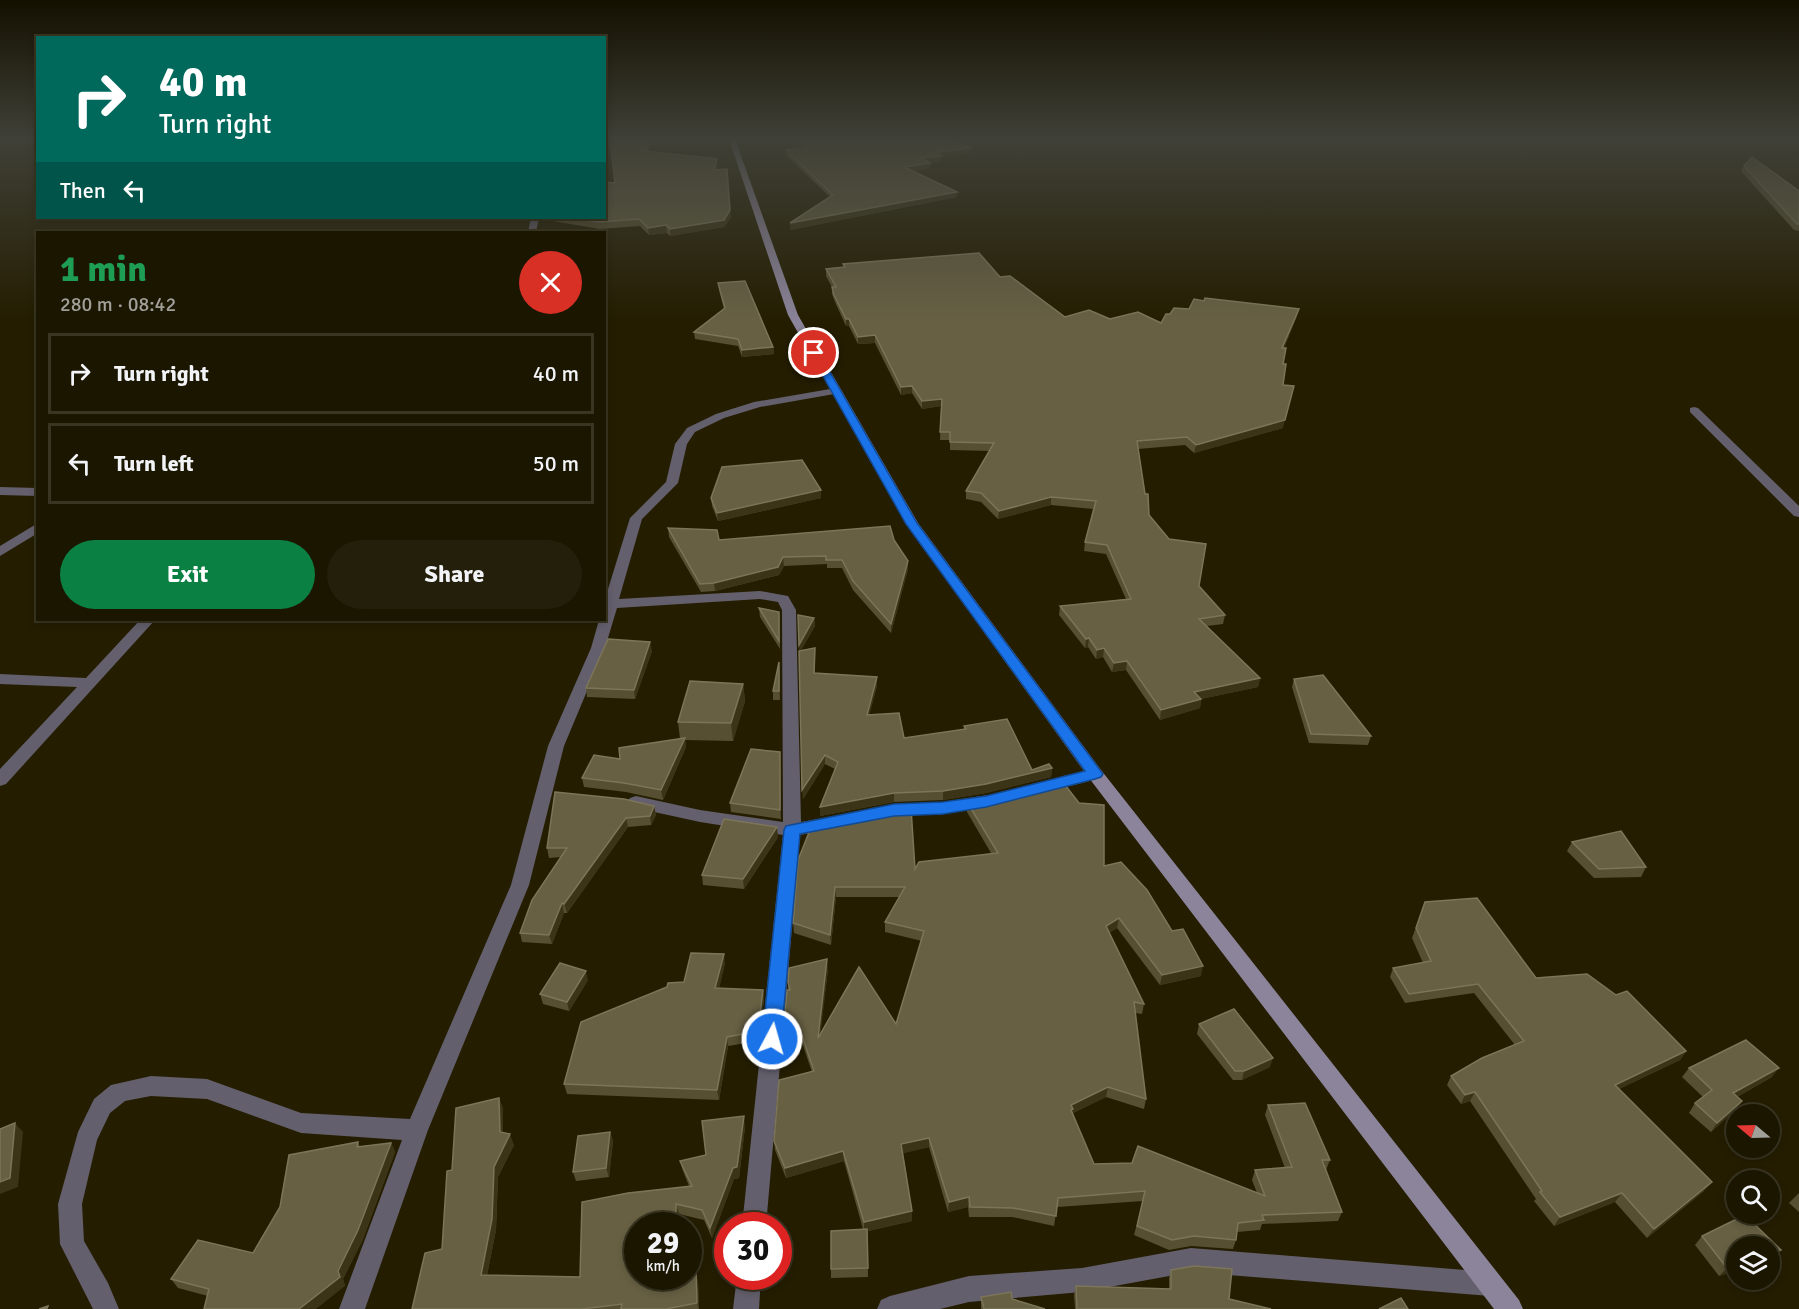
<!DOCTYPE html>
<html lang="en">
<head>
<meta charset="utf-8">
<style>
  :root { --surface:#1b1600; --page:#241f0a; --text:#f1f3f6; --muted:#a09f99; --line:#393522; --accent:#0b8043 }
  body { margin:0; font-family:Signika,sans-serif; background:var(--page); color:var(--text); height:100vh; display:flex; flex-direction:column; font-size:22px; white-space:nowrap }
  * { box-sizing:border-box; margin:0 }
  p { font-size:20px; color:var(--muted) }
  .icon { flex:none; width:33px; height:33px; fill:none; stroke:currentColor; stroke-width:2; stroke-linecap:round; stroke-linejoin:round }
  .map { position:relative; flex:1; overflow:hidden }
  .panel { position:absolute; left:36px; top:231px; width:570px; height:390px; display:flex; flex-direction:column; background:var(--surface); border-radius:0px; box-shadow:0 3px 9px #0003,0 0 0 2px var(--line) }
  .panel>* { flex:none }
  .top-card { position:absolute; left:36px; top:36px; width:570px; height:183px; border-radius:0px; box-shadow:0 3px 9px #0003,0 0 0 2px var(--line); background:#00695c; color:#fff; overflow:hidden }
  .needle { width:39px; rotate:289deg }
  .buttons { position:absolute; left:1726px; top:1104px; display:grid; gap:12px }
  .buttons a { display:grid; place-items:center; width:54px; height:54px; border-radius:50%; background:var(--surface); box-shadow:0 3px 9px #0003,0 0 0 2px var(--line); font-size:30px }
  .speed { position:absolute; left:624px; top:1212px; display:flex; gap:12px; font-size:30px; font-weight:700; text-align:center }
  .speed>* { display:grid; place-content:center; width:78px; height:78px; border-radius:50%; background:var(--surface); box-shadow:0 3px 9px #0003,0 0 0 2px var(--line); line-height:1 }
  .speed small { font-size:15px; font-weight:400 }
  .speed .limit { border:9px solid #d22; background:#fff; color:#111 }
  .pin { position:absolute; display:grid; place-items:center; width:51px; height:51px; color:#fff; margin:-26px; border:3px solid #fff; border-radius:50%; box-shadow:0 2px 6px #0007 }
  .me { position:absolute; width:66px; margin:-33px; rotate:6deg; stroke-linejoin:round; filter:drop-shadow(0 0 4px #0008) }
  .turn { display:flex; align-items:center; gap:21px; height:126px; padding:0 24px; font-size:27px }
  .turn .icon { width:78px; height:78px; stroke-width:2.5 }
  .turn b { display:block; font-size:42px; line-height:51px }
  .then { display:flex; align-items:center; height:57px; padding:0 24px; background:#0003; gap:12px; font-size:22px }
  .round { display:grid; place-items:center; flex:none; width:63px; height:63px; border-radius:32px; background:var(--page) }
  .headline { display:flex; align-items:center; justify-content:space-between; height:102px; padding:0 24px }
  h1 { font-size:36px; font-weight:700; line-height:45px; color:#1e9e55 }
  .button { display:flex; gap:12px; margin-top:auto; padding:12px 24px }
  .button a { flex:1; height:69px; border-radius:36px; background:var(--accent); color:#fff; font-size:24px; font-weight:700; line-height:69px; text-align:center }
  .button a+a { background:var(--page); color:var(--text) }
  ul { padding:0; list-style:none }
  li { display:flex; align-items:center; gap:18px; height:81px; margin:0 12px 9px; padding:0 12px; border:3px solid var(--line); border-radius:0px }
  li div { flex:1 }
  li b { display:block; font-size:22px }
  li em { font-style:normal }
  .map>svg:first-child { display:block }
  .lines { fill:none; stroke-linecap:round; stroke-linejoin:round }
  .street { fill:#635f6c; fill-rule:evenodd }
  .secondary { fill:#8b849a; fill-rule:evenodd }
  .wall { fill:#574f31 }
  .shaded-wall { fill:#3c3416 }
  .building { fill:#676043; stroke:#7c755a; stroke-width:1.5 }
  .route { fill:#1a73e8; stroke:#114b97; stroke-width:1.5 }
</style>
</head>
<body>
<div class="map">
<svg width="1799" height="1309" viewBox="0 0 1799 1309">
  <rect width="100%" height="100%" fill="#241d00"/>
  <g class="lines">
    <g class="street">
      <path d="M531 218H539L536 232H528Z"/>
      <path d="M836 388 840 389V393L760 407 724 418 695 432 687 444 678 483 642 519 619 599 760 591 788 596 796 610 801 822 830 817 836 818 839 823 836 828 800 835 766 1226H742L783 835 700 822 636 808 630 806 627 802 630 798 636 796 700 810 783 822 782 610 778 602 760 599 617 608 605 648 564 746 529 885 428 1130 365 1309H339L402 1140 301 1133 207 1099 151 1096 125 1101 110 1113 97 1140 82 1204 84 1241 108 1283 119 1309H93L60 1244 58 1204 78 1132 94 1099 111 1085 151 1076 207 1079 301 1113 410 1119 511 885 548 746 591 648 599 620H604V602L630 518 666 482 675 444 687 428 716 414 754 402Z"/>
      <path d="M1694 407 1698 408 1799 506V517L1794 516 1690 412V408Z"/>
      <path d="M0 487 38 488V496L0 495Z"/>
      <path d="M38 523V533L0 556V546Z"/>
      <path d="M140 620H155L6 784 0 786V769L77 687 0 684V674L86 678Z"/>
      <path d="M1095 768 1101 770 1103 774 1101 778 1043 793 1037 791 1034 787 1037 783Z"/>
      <path d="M988 795 994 797 997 801 994 805 943 814 892 816 886 814 883 810 886 806 892 804 943 802Z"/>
      <path d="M1191 1248 1490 1272 1499 1275 1502 1284 1499 1293 1490 1296 1191 1272 1082 1292 969 1302 940 1309H877L881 1300 890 1296 969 1276 1082 1268Z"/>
      <path d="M737 1276H761L759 1309H733Z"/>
    </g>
    <path class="secondary" d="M729 139H735L798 315 918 523 1101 770 1519 1300 1523 1309H1494L1089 778 906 524 788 315Z"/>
  </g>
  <g class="wall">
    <path d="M794 139H947L973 153 942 157V161L930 163V168L913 171 957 192V197L790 230 830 197 786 155V150L804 149Z"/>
    <path d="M649 151 718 165 717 170 731 217 724 227 670 236 667 233 649 235 640 226 600 229 541 219 540 218H604L615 183Z"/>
    <path d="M1744 166 1799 191V231L1794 230 1741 171Z"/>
    <path d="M843 264 1000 277 1065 317 1110 319 1161 323 1170 314 1189 309 1297 316 1284 348 1283 428 1194 453 1185 445 1138 449 1149 515 1199 586 1225 615 1223 624 1207 626 1260 678 1258 687 1201 699 1200 708 1160 720 1126 670 1112 672 1103 657 1096 659 1088 647 1085 648 1059 615 1060 606 1126 599 1106 554 1084 551 1085 542 1093 509 1051 505 998 519 981 502 966 499V491L990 451 950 450V440H940L941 406 922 409 912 393 901 395 875 343 858 344 849 326H846L835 302 832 294V287L826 276V269L843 267Z"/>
    <path d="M718 283 773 347 774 354 742 357 738 346 695 339 694 332 724 309 719 290Z"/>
    <path d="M821 490V498L718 521 712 506 711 498Z"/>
    <path d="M668 528 719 540H894L908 561V569L891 633 853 590 842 568H827V564L784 566 779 575 715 591 701 592 669 537Z"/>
    <path d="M759 608 779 612 780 649 760 617Z"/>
    <path d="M798 615 814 618 815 626 801 650 815 648V673L877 677V686L869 715 904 738 964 729V726L1032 770 1052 768 1051 777 986 793 943 800 894 802 820 816V807L835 769 825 764 803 799Z"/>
    <path d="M652 651 635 699 587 697 586 688Z"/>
    <path d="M779 662 780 700H773V691Z"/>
    <path d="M1294 679 1371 736 1368 745 1309 743 1292 687Z"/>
    <path d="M743 684 745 701 733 741 685 740 686 747 663 800 626 792 584 787 582 778 680 739 678 722Z"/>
    <path d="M780 761 781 819 731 812 730 803Z"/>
    <path d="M967 802 1104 866 1172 931 1201 976 1160 985 1117 928 1109 933 1144 1004 1142 1014 1135 1013 1146 1099 1144 1109 1106 1097 1073 1113V1115L1094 1164 1257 1193 1252 1180 1255 1170 1285 1168 1265 1115 1268 1105 1330 1160 1326 1170 1342 1212 1338 1221 1262 1224 1260 1230 1237 1232 1236 1240 1233 1249 1191 1246 1169 1250 1134 1235 1143 1201 1057 1207 1054 1226 1012 1217H969L968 1207 948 1212 929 1147 903 1153 912 1211V1221L868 1231V1277L831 1278V1269L863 1229 844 1161 786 1178 775 1150 774 1141 812 1072 799 1034 785 1036 784 1026 788 990V982L828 969 820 1034 896 1024 922 941 885 932V922L899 897H836L831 945 794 933 793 923 798 860 915 869 991 853 967 812Z"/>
    <path d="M654 806 656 815 651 825 628 827 567 913H564L552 944 522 942 520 933 561 857 549 858 547 848Z"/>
    <path d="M778 837 744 889 703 885 702 875Z"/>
    <path d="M1572 842 1646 867 1641 877 1594 878 1567 851Z"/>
    <path d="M1425 902 1536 978 1686 1051 1680 1060 1619 1089 1704 1191 1647 1238 1615 1202 1554 1226 1534 1201 1536 1199 1470 1101 1461 1104 1447 1085 1451 1076 1515 1045 1474 993 1405 1003 1390 977 1393 968 1423 963 1412 938Z"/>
    <path d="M725 963 719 988 763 990 764 999 759 1041 728 1046 719 1100 567 1094 564 1084 684 982Z"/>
    <path d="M588 980 569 1011 543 1004 540 994Z"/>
    <path d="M1199 1024 1270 1067 1242 1080H1233L1197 1034Z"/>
    <path d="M1689 1068 1772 1077 1737 1097 1742 1101 1735 1110 1711 1132 1689 1113 1695 1103 1703 1097 1682 1077Z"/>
    <path d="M499 1098 503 1109V1133L514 1145 498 1177 496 1230 487 1275 580 1277 582 1202 689 1186 683 1171 680 1161 706 1155 745 1127 739 1178 734 1179 712 1238 704 1220 679 1214 678 1226H638L642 1280 698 1281 699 1309H412L442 1249 452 1170Z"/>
    <path d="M610 1132 613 1141 609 1177 576 1181 573 1172Z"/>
    <path d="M358 1142 360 1147 391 1143 395 1152 363 1239 343 1279 345 1286 208 1296 178 1288 171 1279 253 1253Z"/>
    <path d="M1799 1193V1212L1789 1203Z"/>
    <path d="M1745 1215 1781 1250 1773 1259 1770 1260V1246H1737V1270L1719 1276 1695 1245 1702 1236Z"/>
    <path d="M1171 1270 1229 1299 1271 1309H1075L1074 1295 1076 1286 1169 1289V1278Z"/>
    <path d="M981 1297 1012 1299 1045 1309H981Z"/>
  </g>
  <g class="shaded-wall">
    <path d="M652 139H656L646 157 645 151Z"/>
    <path d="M973 148V153L942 157V161L930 163V168L904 173V167L936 152Z"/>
    <path d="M717 159 718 165 715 176 714 170Z"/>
    <path d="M957 192V197L790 230V223Z"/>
    <path d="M730 210 731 217 724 227 670 236V229Z"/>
    <path d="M666 225 667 233 649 235 648 228Z"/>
    <path d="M1299 309 1297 316 1281 355 1282 348Z"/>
    <rect x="846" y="319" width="3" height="7"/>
    <path d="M875 335V343L858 344V337Z"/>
    <path d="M773 347 774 354 742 357V350Z"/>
    <path d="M912 386V393L901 395V387Z"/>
    <path d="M1294 386 1283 428 1194 453 1196 445Z"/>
    <path d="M942 399 941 406 922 409V401Z"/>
    <path d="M821 490V498L718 521 717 513Z"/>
    <path d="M1051 497V505L998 519 999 511Z"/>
    <path d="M783 557 784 566 779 575 715 591 714 583Z"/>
    <path d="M908 561V569L891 633V624Z"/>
    <path d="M814 618 815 626 799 654V645Z"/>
    <path d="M1089 638 1088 647 1085 648 1086 639Z"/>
    <path d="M650 642 652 651 635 699 634 690Z"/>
    <path d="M1104 648 1103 657 1096 659 1097 650Z"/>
    <path d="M1127 661 1126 670 1112 672 1114 663Z"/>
    <path d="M877 677V686L867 724V715Z"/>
    <path d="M1260 678 1258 687 1201 699 1200 708 1160 720 1161 710 1194 692Z"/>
    <path d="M743 684 745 701 733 741 731 723Z"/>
    <path d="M685 738 686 747 663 800 661 790Z"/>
    <path d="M780 752V761L781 819 780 810Z"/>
    <path d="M825 755V764L803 799 802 790Z"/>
    <path d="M1052 768 1051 777 986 793 943 800V791Z"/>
    <path d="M894 793V802L820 816V807Z"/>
    <path d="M654 806 656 815 651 825 650 816Z"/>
    <path d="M626 818 628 827 567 913 564 904Z"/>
    <path d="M777 827 778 837 744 889 743 879Z"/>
    <path d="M835 887 836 897 831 945 830 935Z"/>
    <path d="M562 903 564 913 552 944 549 935Z"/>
    <path d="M1119 918 1117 928 1104 936 1106 926Z"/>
    <path d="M724 954 725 963 717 997 715 988Z"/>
    <path d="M827 959 828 969 819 1048 818 1038Z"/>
    <path d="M1203 966 1201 976 1160 985 1162 975Z"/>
    <path d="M586 971 588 980 569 1011 567 1002Z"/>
    <path d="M763 990 764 999 759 1041 758 1031Z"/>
    <path d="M727 1037 728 1046 719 1100 717 1090Z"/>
    <path d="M1686 1051 1680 1060 1609 1094 1615 1085Z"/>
    <path d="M1273 1058 1270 1067 1242 1080 1244 1071Z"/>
    <path d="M1779 1068 1772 1077 1726 1103 1733 1093Z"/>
    <path d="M1108 1087 1106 1097 1073 1113 1072 1119 1069 1120 1071 1105Z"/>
    <path d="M1475 1092 1470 1101 1461 1104 1465 1095Z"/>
    <path d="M499 1098 503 1109V1142L500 1132Z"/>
    <path d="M1742 1101 1735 1110 1711 1132 1717 1123Z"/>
    <path d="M744 1116 745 1127 739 1178 734 1179 712 1238 710 1228Z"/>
    <path d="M15 1123 23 1132 18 1187 0 1194V1182Z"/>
    <path d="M610 1132 613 1141 609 1177 606 1168Z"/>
    <path d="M510 1134 514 1145 498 1177 496 1230 485 1285 481 1275 494 1167Z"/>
    <path d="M929 1138V1147L901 1154V1144Z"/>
    <path d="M391 1143 395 1152 363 1239 343 1279 345 1286 316 1309H299L338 1271Z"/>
    <path d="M843 1151 844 1161 786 1178 785 1168Z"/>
    <path d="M1712 1182 1704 1191 1647 1238 1654 1229Z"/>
    <path d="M1622 1193 1615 1202 1554 1226 1560 1217Z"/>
    <path d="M969 1197 968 1207 948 1212 949 1202Z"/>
    <path d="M676 1204 679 1214 678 1226 676 1218Z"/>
    <path d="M912 1211V1221L868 1231V1277L867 1231 864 1232V1222Z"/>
    <path d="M1781 1250 1773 1259 1770 1260V1254Z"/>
    <path d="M1737 1264V1270L1719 1276 1727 1268Z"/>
    <path d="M696 1271 698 1281 699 1309 697 1303Z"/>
  </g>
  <g class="building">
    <path d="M610 139H652L645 151 717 159 714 170 727 169 730 210 724 220 670 229 666 225 648 228 639 219 599 222 573 218H604V182L615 183Z"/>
    <path d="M799 139H947L973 148 936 152 942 156 921 158 930 163 904 167 957 192 790 223 833 195 786 150 809 148Z"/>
    <path d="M1752 157 1799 191V224H1797L1744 166Z"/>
    <path d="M979 253 1000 277 1010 276 1065 317 1089 310 1110 319 1138 312 1161 323 1166 314H1170L1174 308 1189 309 1194 299 1204 301 1205 298 1299 309 1282 348H1286L1283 364H1286L1283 385 1294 386 1285 420 1196 445 1187 437 1137 441 1145 494H1148L1149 515 1169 539 1206 544 1199 586 1225 615 1199 619 1260 678 1194 692 1201 699 1161 710 1127 661 1114 663 1104 648 1097 650 1089 638 1086 639 1060 606 1131 599 1107 545 1085 542 1096 501 1051 497 999 511 981 493 966 491 994 443 950 442V432H940L942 399 922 401 912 386 901 387 875 335 858 337 849 319H846L834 295 832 287H836L826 269 845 267 843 264Z"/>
    <path d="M745 281 773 347 742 350 738 339 694 332 725 308 718 283Z"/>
    <path d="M802 460 821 490 717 513 711 498 722 467Z"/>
    <path d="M890 526 894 540 908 561 891 624 853 581 842 560H826V556L783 557 778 567 714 583 700 584 668 528 717 530 719 540Z"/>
    <path d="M759 608 779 612V641Z"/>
    <path d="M798 615 814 618 799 645Z"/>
    <path d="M608 639 650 642 634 690 586 688Z"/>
    <path d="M815 648 814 673 877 677 867 715 899 713 904 738 966 729 964 726 1007 719 1032 770 1049 764 1052 768 986 784 943 791 894 793 820 807 838 762 825 755 802 790 799 651Z"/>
    <path d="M779 662V691H773Z"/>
    <path d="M1323 675 1371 736 1311 734 1294 679Z"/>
    <path d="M690 681 743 684 731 723 678 722Z"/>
    <path d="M685 738 661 790 624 783 582 778 594 755 620 759 619 748Z"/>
    <path d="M751 749 780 752V810L730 803Z"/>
    <path d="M1062 781 1079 803 1104 805V866L1121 862 1147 890 1172 931 1183 929 1203 966 1162 975 1119 918 1106 926 1144 1004 1134 1002 1146 1099 1108 1087 1071 1105 1073 1109 1071 1110 1094 1164 1132 1163 1138 1146 1265 1196 1255 1170 1292 1167 1268 1105 1305 1103 1330 1160H1322L1342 1212 1262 1215 1264 1220 1238 1223 1236 1240 1194 1236 1172 1240 1137 1226 1145 1191 1058 1198 1056 1216 1013 1208 970 1207 969 1197 949 1202 929 1138 901 1144 912 1211 864 1222 843 1151 785 1168 774 1141 779 1080 814 1071 798 1024 784 1026 787 990H790L788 982 789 968 827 959 818 1038 859 967 896 1024 924 931 885 922 905 887H835L830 935 793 923 798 860 812 825 894 808H911L915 869 919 862 998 853 967 802Z"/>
    <path d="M555 792 624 799 654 806 650 816 626 818 564 904 562 903 549 935 520 933 532 900 567 848H547Z"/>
    <path d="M724 819 777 827 743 879 702 875Z"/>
    <path d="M1621 831 1646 867 1599 869 1572 842Z"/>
    <path d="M1477 898 1536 978 1587 974 1616 995 1627 991 1686 1051 1615 1085 1712 1182 1654 1229 1622 1193 1560 1217 1540 1192 1542 1191 1475 1092 1465 1095 1451 1076 1482 1058 1524 1041 1478 984 1409 994 1393 968 1431 961 1416 928 1425 902Z"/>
    <path d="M691 953 724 954 715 988 763 990 758 1031 727 1037 717 1090 564 1084 581 1022 667 987 668 983 684 982Z"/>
    <path d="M560 963 586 971 567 1002 540 994Z"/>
    <path d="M1234 1009 1273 1058 1244 1071H1235L1199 1024Z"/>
    <path d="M1746 1040 1779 1068 1733 1093 1742 1101 1717 1123 1695 1103 1712 1090 1689 1068Z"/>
    <path d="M499 1098 500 1132 510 1134 494 1167 492 1219 481 1275 580 1277 582 1202 628 1193 692 1186 680 1161 706 1155 702 1121 744 1116 737 1167 733 1168 710 1228 702 1210 676 1204V1218L640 1221V1226H638V1276H639V1280L663 1276H688V1272L696 1271 697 1303 666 1309H621L622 1304 582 1309H412L425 1253 442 1249 447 1171 452 1170 456 1108Z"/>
    <path d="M15 1123 10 1178 0 1182V1129Z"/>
    <path d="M610 1132 606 1168 573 1172 578 1136Z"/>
    <path d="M358 1142 357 1147 391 1143 358 1230 338 1271 340 1277 299 1309H204L209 1289 171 1279 198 1240 253 1253 280 1207 289 1155Z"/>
    <path d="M1745 1215 1781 1250 1770 1254V1246H1737V1264L1727 1268 1702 1236Z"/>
    <path d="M867 1229 868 1268 831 1269V1231Z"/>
    <path d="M1194 1266 1232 1269 1229 1299 1271 1309H1077L1076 1286 1171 1289V1270Z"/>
    <path d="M1011 1292 1012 1299 1045 1309H984L981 1297Z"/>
    <path d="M1401 1298 1408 1309H1379Z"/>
    <path d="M48 1306 47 1309H39Z"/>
  </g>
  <linearGradient id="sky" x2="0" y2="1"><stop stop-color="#141000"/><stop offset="0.43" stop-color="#3f4037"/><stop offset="1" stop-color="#3f4037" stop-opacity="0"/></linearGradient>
  <rect width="1799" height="322" fill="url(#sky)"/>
  <path class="route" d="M814 350 819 353 917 523 1103 774 1101 777 1095 779 986 807 943 814 894 816 800 834 781 1039 779 1045 772 1048 765 1045 762 1039 784 830 786 826 894 804 943 802 986 796 1085 771 906 524 810 353Z"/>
</svg>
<div class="buttons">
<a><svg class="needle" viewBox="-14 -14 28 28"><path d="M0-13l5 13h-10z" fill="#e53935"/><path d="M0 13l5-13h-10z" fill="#a09f99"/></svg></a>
<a><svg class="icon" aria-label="search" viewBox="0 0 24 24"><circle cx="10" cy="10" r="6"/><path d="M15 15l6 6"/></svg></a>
<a><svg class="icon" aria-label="layers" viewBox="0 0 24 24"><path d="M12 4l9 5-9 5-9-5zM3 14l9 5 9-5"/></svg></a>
</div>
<div class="speed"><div>29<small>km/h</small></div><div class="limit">30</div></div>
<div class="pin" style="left:814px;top:353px;background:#d93025"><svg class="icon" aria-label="arrive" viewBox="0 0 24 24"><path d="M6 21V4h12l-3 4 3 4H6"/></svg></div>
<svg class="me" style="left:772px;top:1039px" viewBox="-20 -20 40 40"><circle r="17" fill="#1a73e8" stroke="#fff" stroke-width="3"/><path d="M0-11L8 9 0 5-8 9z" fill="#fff"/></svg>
<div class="top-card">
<div class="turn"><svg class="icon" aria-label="right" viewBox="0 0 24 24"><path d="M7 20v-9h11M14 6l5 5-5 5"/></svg><div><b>40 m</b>Turn right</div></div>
<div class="then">Then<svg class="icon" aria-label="left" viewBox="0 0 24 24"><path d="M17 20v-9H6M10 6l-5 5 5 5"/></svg></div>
</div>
<section class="panel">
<div class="headline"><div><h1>1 min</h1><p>280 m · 08:42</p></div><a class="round" style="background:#d93025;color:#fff"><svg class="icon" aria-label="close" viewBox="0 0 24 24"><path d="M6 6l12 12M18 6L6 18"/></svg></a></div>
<ul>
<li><svg class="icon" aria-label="right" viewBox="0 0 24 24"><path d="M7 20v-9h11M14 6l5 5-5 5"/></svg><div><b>Turn right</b></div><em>40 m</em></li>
<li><svg class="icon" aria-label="left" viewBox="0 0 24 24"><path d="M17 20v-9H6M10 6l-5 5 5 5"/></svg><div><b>Turn left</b></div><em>50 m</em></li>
</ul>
<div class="button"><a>Exit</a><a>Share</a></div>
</section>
</div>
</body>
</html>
